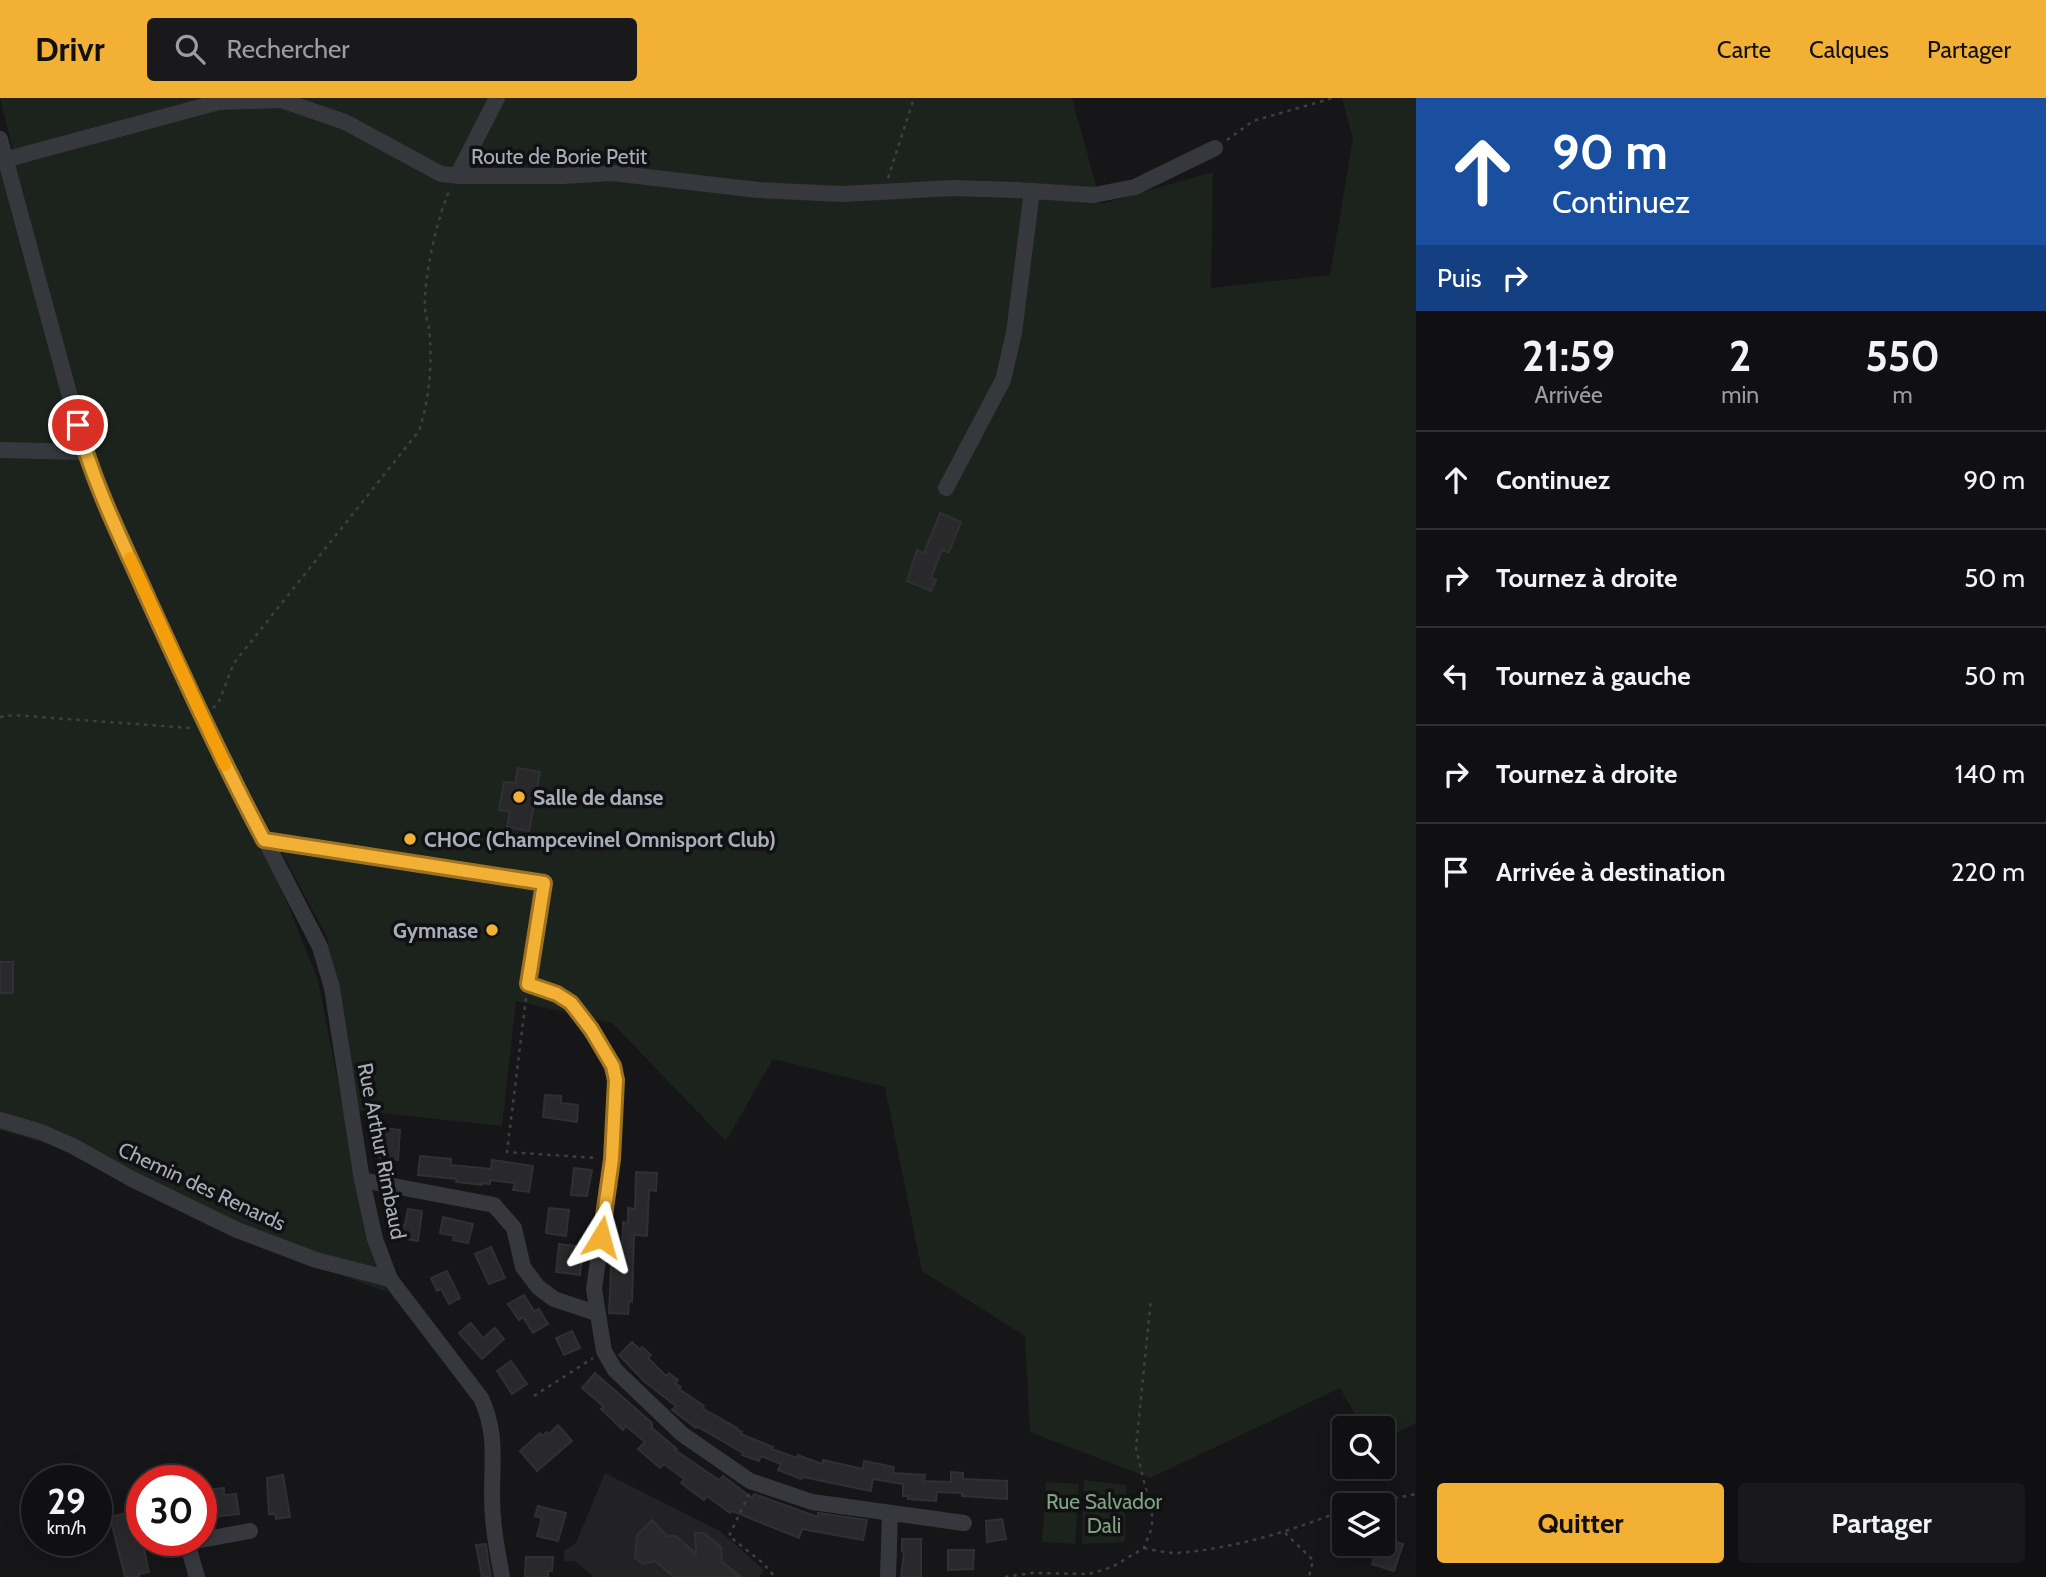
<!DOCTYPE html>
<html lang="fr">
<head>
<meta charset="utf-8">
<style>
  :root { --surface:#101012; --page:#19191b; --text:#f1f3f6; --muted:#9c9d9f; --line:#303032; --accent:#f2b134 }
  body { margin:0; font-family:Cabin,sans-serif; background:var(--page); color:var(--text); height:100vh; display:flex; flex-direction:column; font-size:26px; white-space:nowrap }
  * { box-sizing:border-box; margin:0 }
  p { font-size:23px; color:var(--muted) }
  .icon { flex:none; width:38px; height:38px; fill:none; stroke:currentColor; stroke-width:2; stroke-linecap:round; stroke-linejoin:round }
  .map { position:relative; flex:1; overflow:hidden }
  .sheet { display:flex; flex-direction:column; background:var(--surface); width:630px }
  .sheet>* { flex:none }
  .top-card { background:#1a4fa0; color:#fff; overflow:hidden }
  .buttons { position:absolute; left:1332px; top:1318px; display:grid; gap:14px }
  .buttons a { display:grid; place-items:center; width:63px; height:63px; border-radius:7px; background:var(--surface); box-shadow:0 4px 18px #0003,0 0 0 2px var(--line); font-size:35px }
  .speed { position:absolute; left:21px; top:1367px; display:flex; gap:14px; font-size:35px; font-weight:700; text-align:center }
  .speed>* { display:grid; place-content:center; width:91px; height:91px; border-radius:50%; background:var(--surface); box-shadow:0 4px 18px #0003,0 0 0 2px var(--line); line-height:1 }
  .speed small { font-size:18px; font-weight:400 }
  .speed .limit { border:10px solid #d22; background:#fff; color:#111 }
  .pin { position:absolute; display:grid; place-items:center; width:60px; height:60px; color:#fff; margin:-30px; border:4px solid #fff; border-radius:50%; box-shadow:0 2px 7px #0007 }
  .me { position:absolute; width:77px; margin:-38px; rotate:8deg; stroke-linejoin:round; filter:drop-shadow(0 0 5px #0008) }
  .turn { display:flex; align-items:center; gap:24px; height:147px; padding:0 21px; font-size:32px }
  .turn .icon { width:91px; height:91px; stroke-width:2.5 }
  .turn b { display:block; font-size:49px; line-height:60px }
  .then { display:flex; align-items:center; height:66px; padding:0 21px; background:#0003; gap:14px; font-size:26px }
  .eta { display:flex; justify-content:space-evenly; align-items:center; height:119px; text-align:center }
  .eta b { font-size:42px; font-weight:800; line-height:49px }
  .action { display:flex; gap:14px; margin-top:auto; padding:14px 21px }
  .action a { flex:1; height:80px; border-radius:7px; background:var(--accent); color:#111; font-size:28px; font-weight:800; line-height:80px; text-align:center }
  .action a+a { background:var(--page); color:var(--text) }
  ul { padding:0; list-style:none }
  li { display:flex; align-items:center; gap:21px; height:98px; padding:0 21px; border-top:2px solid var(--line) }
  li div { flex:1 }
  li b { display:block; font-size:26px }
  li em { font-style:normal }
  header { display:flex; align-items:center; gap:42px; box-sizing:border-box; height:98px; padding:0 35px; background:var(--accent); color:#111 }
  header strong { font-size:33px }
  nav { display:flex; gap:38px; margin-inline-start:auto; font-size:24px }
  .search { width:490px; height:63px; background:var(--page); display:flex; align-items:center; gap:18px; box-sizing:border-box; padding:0 24px; border-radius:7px; color:var(--muted); font-size:26px }
  main { display:flex; flex:1; min-height:0 }
  .map>svg:first-child { display:block }
  .built { fill:#222225 }
  .green { fill:#1c231d }
  .building { fill:#29292c; stroke:#303034; stroke-width:2 }
  .lines { fill:none; stroke-linecap:round; stroke-linejoin:round }
  .path { stroke:#3d3f44; stroke-width:2.5; stroke-dasharray:3.5 5; stroke-linecap:butt }
  .minor { stroke:#37383d; stroke-width:16 }
  .route-casing { stroke:#9d7322; stroke-width:18 }
  .route { stroke:#f2b134; stroke-width:12 }
  .slow { stroke:#f59e0b; stroke-width:12 }
  .poi-dot { fill:#f2b134; stroke:#111113; stroke-width:2.5 }
  .labels { text-anchor:middle; dominant-baseline:central; stroke-width:7; stroke-linejoin:round; paint-order:stroke }
  .street-label { font-size:21px; fill:#a8adb8; stroke:#111113 }
  .poi-label { font-size:21px; font-weight:bold; fill:#a8adb8; stroke:#111113; text-anchor:start }
  .park-label { font-size:21px; fill:#7fa381; stroke:#111113 }
</style>
</head>
<body>
<header>
<strong>Drivr</strong>
<div class="search"><svg class="icon" aria-label="search" viewBox="0 0 24 24"><circle cx="10" cy="10" r="6"/><path d="M15 15l6 6"/></svg>Rechercher</div>
<nav><a>Carte</a><a>Calques</a><a>Partager</a></nav>
</header>
<main>
<div class="map">
<svg width="1416" height="1479" viewBox="0 0 1416 1479">
  <rect width="100%" height="100%" fill="#161618"/>
  <path class="built" d="M605 1375 720 1433 764 1472 759 1479H594L575 1463H564V1453L576 1445Z"/>
  <g class="green">
    <path d="M0 0H1072L1101 106 1213 74 1211 190 1330 177 1353 41 1342 0H1416V1325L1383 1341 1382 1330H1363L1340 1290 1150 1380 1030 1334 1025 1238 922 1173 885 989 773 961 726 1043 612 925 516 903 502 1028 354 1012 327 839 222 642 318 882 369 1144 387 1194 209 1128 52 1047 0 1032V45L6 61 13 52Z"/>
    <path d="M1084 1382 1126 1387 1125 1444 1082 1446Z"/>
    <path d="M1046 1384 1079 1386 1075 1446 1042 1444Z"/>
  </g>
  <g class="building">
    <path d="M940 415 961 424 949 454 942 452 931 480 936 482 931 493 907 483 917 452 924 455Z"/>
    <path d="M518 670 540 674 529 733 507 729 510 714 499 712 504 684 515 685Z"/>
    <rect x="0" y="864" width="13" height="31"/>
    <path d="M545 997 561 998V1005L578 1007 577 1024 543 1019Z"/>
    <path d="M383 1030 400 1032 398 1062 380 1060Z"/>
    <path d="M420 1058 451 1061V1067L491 1071 492 1062 533 1068 529 1094 513 1092 515 1085 490 1082V1086L482 1085V1087L456 1084 457 1081 418 1077Z"/>
    <path d="M574 1070 592 1072 587 1098 571 1097Z"/>
    <path d="M636 1074 657 1075 656 1093 649 1092 647 1138 634 1137 632 1204 629 1203 628 1216 609 1215 612 1150 622 1151 623 1124 628 1125V1110L635 1111Z"/>
    <path d="M549 1110 569 1112 566 1138 546 1135Z"/>
    <path d="M408 1111 422 1113 418 1143 394 1139 396 1126 405 1127Z"/>
    <path d="M443 1119 473 1126 468 1145 453 1142 454 1138 440 1135Z"/>
    <path d="M559 1146 584 1149 580 1177 556 1174Z"/>
    <path d="M491 1149 505 1180 489 1186 475 1156Z"/>
    <path d="M447 1173 460 1200 449 1206 441 1191 437 1193 431 1180Z"/>
    <path d="M524 1197 534 1213 539 1211 548 1226 533 1235 523 1219 519 1222 508 1206Z"/>
    <path d="M471 1225 483 1240 495 1230 504 1241 482 1261 459 1235Z"/>
    <path d="M572 1233 580 1250 564 1257 556 1240Z"/>
    <path d="M632 1244 640 1252 642 1249 651 1257 648 1260 666 1278 669 1275 678 1282 675 1285 681 1289 679 1291 704 1308 702 1310 737 1330 736 1331 742 1334 741 1336 773 1349 772 1351 797 1360 798 1357 822 1366 823 1362 863 1371 864 1363 894 1369 893 1375 925 1377 924 1383 951 1384V1374L963 1375V1381L1007 1383V1401L962 1398V1395L937 1394 936 1403 908 1401V1398H903V1386L873 1381 871 1393 808 1380 802 1379 801 1381 778 1372 781 1366 761 1358 759 1363 742 1357 743 1355 698 1329 696 1330 672 1312 676 1308 645 1284 619 1257Z"/>
    <path d="M511 1263 527 1286 512 1296 497 1273Z"/>
    <path d="M595 1275 652 1325V1330L677 1351 675 1352 719 1382 723 1378 752 1400 754 1396 818 1419V1415L867 1422 863 1442 802 1431 799 1440 732 1413 730 1415 707 1398 704 1402 681 1385 684 1381 664 1366 660 1370 638 1351 645 1344 626 1328 623 1332 601 1311 604 1309 582 1290Z"/>
    <path d="M558 1327 572 1343 537 1373 520 1353 540 1335 542 1338 547 1334 549 1336Z"/>
    <path d="M283 1377 290 1419 276 1421 275 1416H269L267 1380Z"/>
    <path d="M224 1390V1397L236 1396 239 1416 206 1420 203 1392Z"/>
    <path d="M538 1408 566 1415 558 1443 537 1438 542 1420 535 1418Z"/>
    <path d="M127 1415 129 1423 142 1420V1442L149 1474 139 1476V1479H125L110 1419Z"/>
    <path d="M1002 1421 1006 1441 987 1444 986 1423Z"/>
    <path d="M652 1422 667 1438H676L696 1456 695 1435H704L721 1449 722 1464 741 1479H674L655 1463 643 1466 635 1460 637 1437Z"/>
    <path d="M1382 1440 1403 1446 1394 1473 1372 1466 1379 1446H1382Z"/>
    <path d="M902 1441H921V1479H901L904 1455 902 1453Z"/>
    <path d="M486 1446 488 1461 491 1479H482L476 1447Z"/>
    <path d="M948 1452H974L973 1471 948 1472Z"/>
    <path d="M526 1459H553L552 1473H548V1479H525Z"/>
  </g>
  <g class="lines">
    <g class="path">
      <path d="M1227 42 1253 23 1333 0"/>
      <path d="M888 80 914 0"/>
      <path d="M213 610 218 606 234 565 419 333C429 302 433 264 429 231 428 224 425 217 425 210 423 183 438 114 451 90"/>
      <path d="M0 619 13 617 190 630"/>
      <path d="M526 900 507 1054 596 1060"/>
      <path d="M534 1298 593 1260"/>
      <path d="M749 1396 729 1438 763 1465 775 1479"/>
      <path d="M1361 1407 1416 1396"/>
      <path d="M1285 1435 1313 1462 1309 1479"/>
      <path d="M1144 1450C1154 1452 1166 1455 1176 1455 1233 1451 1291 1433 1344 1412"/>
      <path d="M1005 1479 1032 1475 1089 1476 1112 1469 1144 1450 1152 1429V1417L1136 1350 1151 1200"/>
    </g>
    <g class="minor">
      <path d="M0 41 85 354 96 383 208 631 320 849 332 890 362 1082 375 1141 390 1181 481 1300C497 1335 492 1360 492 1397 492 1425 497 1452 502 1479"/>
      <path d="M0 63 219 4 281 2 345 24 441 76 462 78H563L612 75 758 92 843 96 953 90 1015 92 1094 97 1135 89 1215 50"/>
      <path d="M457 78 497 0"/>
      <path d="M0 352 85 354"/>
      <path d="M946 390 1003 282 1014 235 1032 93"/>
      <path d="M264 742 544 785 528 886 557 896 571 905 607 956 616 982 612 1061 594 1191 604 1253 615 1272 682 1336 750 1383 812 1404 964 1425"/>
      <path d="M0 1022 41 1034 73 1048 132 1081 237 1132 316 1162 390 1181"/>
      <path d="M362 1082 494 1107 514 1130 523 1169 538 1189 554 1201 596 1215"/>
      <path d="M201 1442 250 1433"/>
      <path d="M197 1479 188 1448 193 1443 199 1442"/>
      <path d="M888 1479 890 1416"/>
    </g>
  </g>
  <g class="lines">
    <defs>
      <path id="route" d="M78 327C94 388 123 444 148 501 185 582 222 663 264 742L544 785 528 886 557 896 571 905 591 931 613 968 616 982 612 1061 601 1139"/>
    </defs>
    <use href="#route" class="route-casing"/>
    <use href="#route" class="route"/>
    <path class="slow" d="M130 460 225 667"/>
  </g>
  <g class="poi-dot">
    <circle cx="519" cy="699" r="7"/>
    <circle cx="410" cy="741" r="7"/>
    <circle cx="492" cy="832" r="7"/>
  </g>
  <g class="labels">
    <g class="street-label">
      <text x="559" y="58">Route de Borie Petit</text>
      <text transform="translate(382 1053) rotate(79)">Rue Arthur Rimbaud</text>
      <text transform="translate(202 1088) rotate(25)">Chemin des Renards</text>
    </g>
    <g class="poi-label">
      <text x="533" y="699">Salle de danse</text>
      <text x="424" y="741">CHOC (Champcevinel Omnisport Club)</text>
      <text x="478" y="832" text-anchor="end">Gymnase</text>
    </g>
    <g class="park-label">
      <text x="1104" y="1403">Rue Salvador<tspan x="1104" dy="24">Dali</tspan></text>
    </g>
  </g>
</svg>
<div class="buttons">
<a><svg class="icon" aria-label="search" viewBox="0 0 24 24"><circle cx="10" cy="10" r="6"/><path d="M15 15l6 6"/></svg></a>
<a><svg class="icon" aria-label="layers" viewBox="0 0 24 24"><path d="M12 4l9 5-9 5-9-5zM3 14l9 5 9-5"/></svg></a>
</div>
<div class="speed"><div>29<small>km/h</small></div><div class="limit">30</div></div>
<div class="pin" style="left:78px;top:327px;background:#d93025"><svg class="icon" aria-label="arrive" viewBox="0 0 24 24"><path d="M6 21V4h12l-3 4 3 4H6"/></svg></div>
<svg class="me" style="left:601px;top:1139px" viewBox="-20 -20 40 40"><path d="M0-17L14 15 0 8-14 15z" fill="#f2b134" stroke="#fff" stroke-width="4"/></svg>
</div>
<section class="sheet">
<div class="top-card">
<div class="turn"><svg class="icon" aria-label="ahead" viewBox="0 0 24 24"><path d="M12 20V5M6 11l6-6 6 6"/></svg><div><b>90 m</b>Continuez</div></div>
<div class="then">Puis<svg class="icon" aria-label="right" viewBox="0 0 24 24"><path d="M7 20v-9h11M14 6l5 5-5 5"/></svg></div>
</div>
<div class="eta">
<div><b>21:59</b><p>Arrivée</p></div>
<div><b>2</b><p>min</p></div>
<div><b>550</b><p>m</p></div>
</div>
<ul>
<li><svg class="icon" aria-label="ahead" viewBox="0 0 24 24"><path d="M12 20V5M6 11l6-6 6 6"/></svg><div><b>Continuez</b></div><em>90 m</em></li>
<li><svg class="icon" aria-label="right" viewBox="0 0 24 24"><path d="M7 20v-9h11M14 6l5 5-5 5"/></svg><div><b>Tournez à droite</b></div><em>50 m</em></li>
<li><svg class="icon" aria-label="left" viewBox="0 0 24 24"><path d="M17 20v-9H6M10 6l-5 5 5 5"/></svg><div><b>Tournez à gauche</b></div><em>50 m</em></li>
<li><svg class="icon" aria-label="right" viewBox="0 0 24 24"><path d="M7 20v-9h11M14 6l5 5-5 5"/></svg><div><b>Tournez à droite</b></div><em>140 m</em></li>
<li><svg class="icon" aria-label="arrive" viewBox="0 0 24 24"><path d="M6 21V4h12l-3 4 3 4H6"/></svg><div><b>Arrivée à destination</b></div><em>220 m</em></li>
</ul>
<div class="action"><a>Quitter</a><a>Partager</a></div>
</section>
</main>
</body>
</html>
